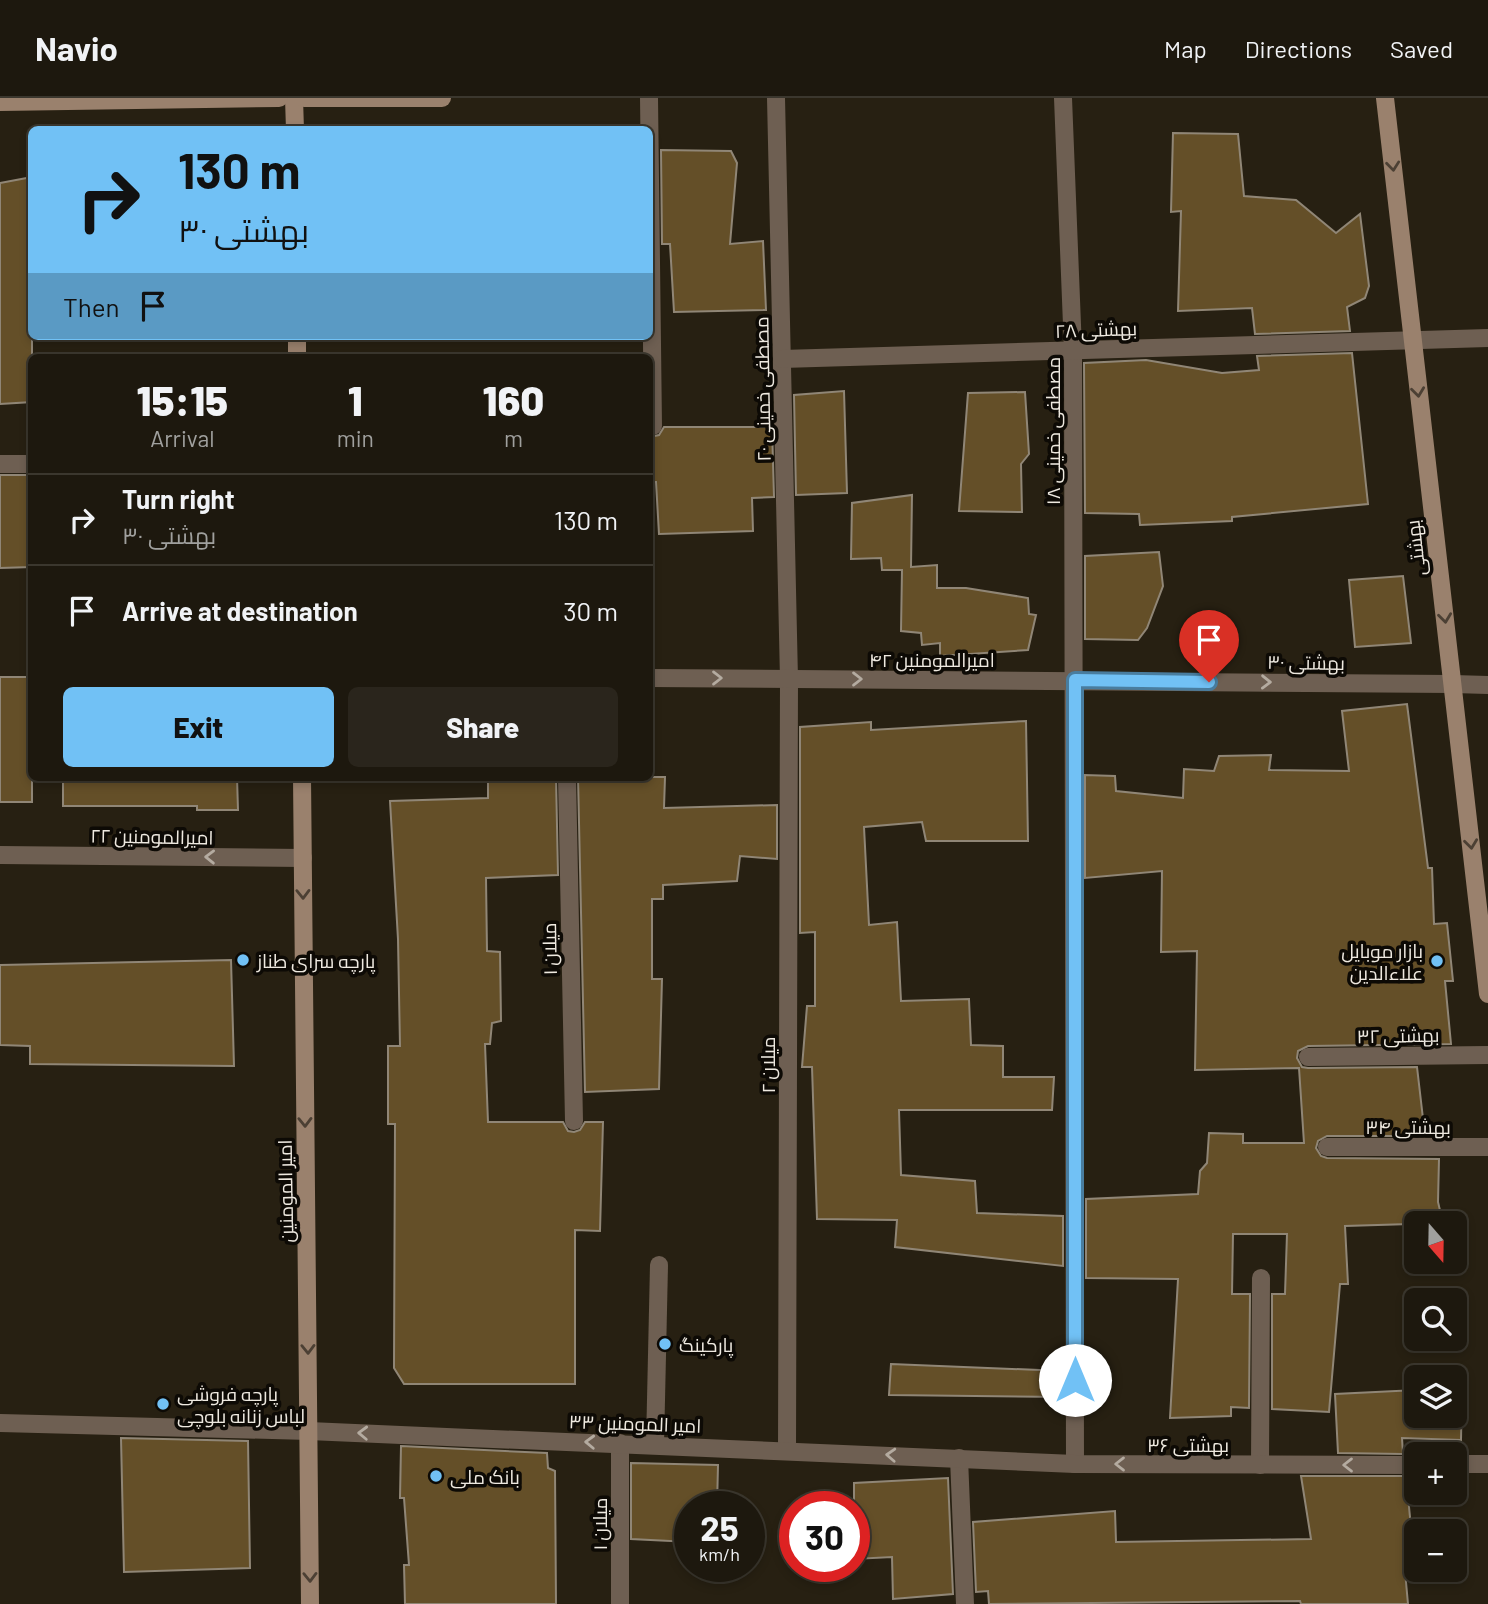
<!DOCTYPE html>
<html lang="en">
<head>
<meta charset="utf-8">
<style>
  :root { --surface:#1d180e; --page:#2a251c; --text:#f1f3f6; --muted:#a0a09e; --line:#3b372e; --accent:#71c1f5 }
  body { margin:0; font-family:Barlow,Cairo,sans-serif; background:var(--page); color:var(--text); height:100vh; display:flex; flex-direction:column; font-size:26px; white-space:nowrap }
  * { box-sizing:border-box; margin:0 }
  p { font-size:23px; color:var(--muted) }
  .icon { flex:none; width:38px; height:38px; fill:none; stroke:currentColor; stroke-width:2; stroke-linecap:round; stroke-linejoin:round }
  .map { position:relative; flex:1; overflow:hidden }
  .details { position:absolute; left:28px; top:256px; width:625px; height:427px; display:flex; flex-direction:column; background:var(--surface); border-radius:10px; box-shadow:0 4px 10px #0003,0 0 0 2px var(--line) }
  .details>* { flex:none }
  .banner { position:absolute; left:28px; top:28px; width:625px; height:214px; border-radius:10px; box-shadow:0 4px 10px #0003,0 0 0 2px var(--line); background:#71c1f5; color:#111; overflow:hidden }
  .needle { width:46px; rotate:160deg }
  .tools { position:absolute; left:1404px; top:1113px; display:grid; gap:14px }
  .tools a { display:grid; place-items:center; width:63px; height:63px; border-radius:10px; background:var(--surface); box-shadow:0 4px 10px #0003,0 0 0 2px var(--line); font-size:35px }
  .speed { position:absolute; left:674px; top:1393px; display:flex; gap:14px; font-size:35px; font-weight:700; text-align:center }
  .speed>* { display:grid; place-content:center; width:91px; height:91px; border-radius:50%; background:var(--surface); box-shadow:0 4px 10px #0003,0 0 0 2px var(--line); line-height:1 }
  .speed small { font-size:18px; font-weight:400 }
  .speed .limit { border:10px solid #d22; background:#fff; color:#111 }
  .pin { position:absolute; display:grid; place-items:center; width:60px; height:60px; color:#fff; margin:-72px -30px; border-radius:50% 50% 50% 0; rotate:-45deg; box-shadow:0 0 7px #0007 }
  .pin .icon { rotate:45deg }
  .me { position:absolute; width:77px; margin:-38px; rotate:0deg; stroke-linejoin:round; filter:drop-shadow(0 0 5px #0008) }
  .turn { display:flex; align-items:center; gap:24px; height:147px; padding:0 35px; font-size:32px }
  .turn .icon { width:91px; height:91px; stroke-width:2.5 }
  .turn b { display:block; font-size:49px; line-height:60px }
  .then { display:flex; align-items:center; height:66px; padding:0 35px; background:#0003; gap:14px; font-size:26px }
  .eta { display:flex; justify-content:space-evenly; align-items:center; height:119px; text-align:center }
  .eta b { font-size:42px; font-weight:800; line-height:49px }
  .button { display:flex; gap:14px; margin-top:auto; padding:14px 35px }
  .button a { flex:1; height:80px; border-radius:10px; background:var(--accent); color:#111; font-size:28px; font-weight:800; line-height:80px; text-align:center }
  .button a+a { background:var(--page); color:var(--text) }
  ul { padding:0; list-style:none }
  li { display:flex; align-items:center; gap:21px; height:91px; padding:0 35px; border-top:2px solid var(--line) }
  li div { flex:1 }
  li b { display:block; font-size:26px }
  li em { font-style:normal }
  header { display:flex; align-items:center; gap:42px; box-sizing:border-box; height:98px; padding:0 35px; background:var(--surface); border-bottom:2px solid var(--line) }
  header strong { font-size:33px }
  nav { display:flex; gap:38px; margin-inline-start:auto; font-size:24px }
  .map>svg:first-child { display:block }
  .building { fill:#644f28; stroke:#908676; stroke-width:2 }
  .lines { fill:none; stroke-linecap:round; stroke-linejoin:round }
  .service { stroke:#6e5f52; stroke-width:18 }
  .pedestrian { stroke:#6e5f52; stroke-width:18 }
  .minor { stroke:#6e5f52; stroke-width:18 }
  .tertiary { stroke:#6e5f52; stroke-width:18 }
  .secondary { stroke:#9a816d; stroke-width:18 }
  .oneway { stroke:#4c4034 }
  .oneway2 { stroke:#b4aba0 }
  .route-casing { stroke:#497d9f; stroke-width:18 }
  .route { stroke:#71c1f5; stroke-width:12 }
  .poi-dot { fill:#71c1f5; stroke:#0d0a05; stroke-width:2.5 }
  .labels { text-anchor:middle; dominant-baseline:central; stroke-width:7; stroke-linejoin:round; paint-order:stroke }
  .street-label { font-size:19px; fill:#eee9e0; stroke:#0d0a05 }
  .poi-label { font-size:19px; fill:#eee9e0; stroke:#0d0a05; text-anchor:start }
</style>
</head>
<body>
<header>
<strong>Navio</strong>
<nav><a>Map</a><a>Directions</a><a>Saved</a></nav>
</header>
<div class="map">
<svg width="1488" height="1506" viewBox="0 0 1488 1506">
  <rect width="100%" height="100%" fill="#272012"/>
  <g class="building">
    <path d="M1173 35 1238 36 1244 98 1296 102 1336 135 1360 116 1369 188 1365 200 1347 209 1350 233 1255 236 1252 210 1178 213 1181 113 1171 114Z"/>
    <path d="M661 52 731 53 737 65 730 146 763 143 766 212 674 214 670 146H662Z"/>
    <path d="M32 79V304L0 306V85Z"/>
    <path d="M1352 255 1368 406 1232 419V423L1140 427 1139 416 1085 415 1084 265 1146 262 1222 275 1259 272 1257 258Z"/>
    <path d="M844 293 847 395 796 397 794 297Z"/>
    <path d="M1025 294 1029 356 1021 366 1022 414 959 413 968 295Z"/>
    <path d="M664 329H772L774 399 752 400 753 433 659 436 656 384H649V339L659 337Z"/>
    <path d="M0 377H32V469L0 470Z"/>
    <path d="M912 397 911 469 937 467V490H966L1028 500 1029 516 1036 517 1028 552 940 558V545L922 547 921 535 901 533 902 472H882L881 460 851 461 852 405Z"/>
    <path d="M1159 454 1163 488 1147 530 1138 542 1085 541V458Z"/>
    <path d="M1403 478 1411 545 1355 549 1349 482Z"/>
    <rect x="0" y="579" width="32" height="125"/>
    <path d="M1407 606 1428 770H1432L1434 826 1447 825 1453 883H1445L1451 946 1308 948 1298 953 1297 960 1302 969 1308 970 1417 969 1425 1038H1327L1318 1043 1316 1050 1321 1058 1327 1060 1439 1061 1438 1104 1443 1125 1345 1128 1348 1186H1340L1329 1314 1272 1311V1196H1285L1287 1136H1233L1232 1196H1250L1249 1310 1231 1309V1318L1170 1320 1178 1181 1086 1180V1101L1198 1096 1200 1073 1207 1065 1209 1035 1243 1036V1045H1304L1299 970 1195 972 1197 853 1161 854 1162 773 1085 780V677L1115 678 1116 693 1183 700 1184 671 1214 673 1219 658 1271 657 1269 672 1349 673 1342 613Z"/>
    <path d="M1026 623 1028 743H926L922 724 864 729 869 827 897 824 901 903 969 901 971 947 1003 948V979H1054L1052 1012H899L901 1077 975 1083 977 1115 1063 1118V1168L895 1149 897 1122 817 1121 812 969H802L807 908H815V834L800 835V629L871 624V632Z"/>
    <path d="M63 679H237L238 712H197V708H63Z"/>
    <path d="M488 679H556L558 777 486 780 487 853 500 854 501 923 492 925 490 946H485L488 1024H563L568 1033 574 1034 580 1032 585 1024H603L600 1133 575 1132V1286H404L394 1270 395 1026H388V948H400L398 841 390 703 488 700Z"/>
    <path d="M578 679H665L664 710 777 707V761L740 758 737 783 663 787V801H652V881H662L659 991 585 994Z"/>
    <path d="M231 862 234 968 30 966V948L0 947V867Z"/>
    <path d="M891 1266 1063 1273 1064 1299 889 1297Z"/>
    <path d="M1454 1290H1462L1461 1342 1402 1340 1403 1356 1338 1355 1335 1296 1416 1292V1318H1454Z"/>
    <path d="M121 1340 248 1343 250 1470 124 1474Z"/>
    <path d="M401 1348 547 1355 548 1370 555 1373 556 1506H405L404 1467H409L404 1400H400Z"/>
    <path d="M631 1365 718 1367 717 1409H690V1444L631 1441Z"/>
    <path d="M1301 1378H1406L1413 1450 1403 1451 1408 1506H1301L1300 1503 989 1506 988 1493 976 1494 973 1424 1115 1413 1116 1444 1311 1441Z"/>
    <path d="M948 1380 953 1496 893 1501 892 1459 854 1461V1385Z"/>
  </g>
  <g class="lines">
    <g class="service">
      <path d="M620 1345V1506"/>
      <path d="M655 1347 659 1167"/>
    </g>
    <path class="pedestrian" d="M0 1325 309 1333"/>
    <g class="minor">
      <path d="M649 0 653 328H649"/>
      <path d="M776 0 789 581 787 1353"/>
      <path d="M1063 0 1073 252 1075 1366"/>
      <path d="M782 261 1488 240"/>
      <path d="M0 366H32"/>
      <path d="M1453 586 1488 587"/>
      <path d="M567 679 574 1023"/>
      <path d="M0 757 303 760"/>
      <path d="M1308 959 1488 957"/>
      <path d="M1327 1049H1488"/>
      <path d="M959 1360 965 1506"/>
      <path d="M1260 1367 1261 1180"/>
    </g>
    <g class="tertiary">
      <path d="M649 580 1453 586"/>
      <path d="M309 1333 1075 1366 1416 1367"/>
      <path d="M1454 1366H1488"/>
    </g>
    <g class="secondary">
      <path d="M294 0 295 32"/>
      <path d="M304 0H442"/>
      <path d="M1385 0 1488 896"/>
      <path d="M0 4 279 0"/>
      <path d="M297 238V259"/>
      <path d="M302 679 310 1506"/>
    </g>
  </g>
  <defs><path id="oneway-chevron" d="M-2-3.5L2.5 0L-2 3.5" fill="none" stroke-width="1.6" stroke-linecap="round" stroke-linejoin="round" transform="scale(1.75)"/></defs>
  <g class="oneway">
    <use href="#oneway-chevron" transform="translate(1393 68) rotate(84)"/>
    <use href="#oneway-chevron" transform="translate(1418 294) rotate(83)"/>
    <use href="#oneway-chevron" transform="translate(1445 520) rotate(83)"/>
    <use href="#oneway-chevron" transform="translate(1471 746) rotate(83)"/>
    <use href="#oneway-chevron" transform="translate(303 796) rotate(89)"/>
    <use href="#oneway-chevron" transform="translate(305 1024) rotate(89)"/>
    <use href="#oneway-chevron" transform="translate(308 1251) rotate(89)"/>
    <use href="#oneway-chevron" transform="translate(310 1479) rotate(89)"/>
  </g>
  <g class="oneway2">
    <use href="#oneway-chevron" transform="translate(717 580)"/>
    <use href="#oneway-chevron" transform="translate(857 581)"/>
    <use href="#oneway-chevron" transform="translate(1266 584) rotate(1)"/>
    <use href="#oneway-chevron" transform="translate(210 759) rotate(-179)"/>
    <use href="#oneway-chevron" transform="translate(363 1335) rotate(-178)"/>
    <use href="#oneway-chevron" transform="translate(590 1344) rotate(-178)"/>
    <use href="#oneway-chevron" transform="translate(891 1357) rotate(-177)"/>
    <use href="#oneway-chevron" transform="translate(1120 1366) rotate(-180)"/>
    <use href="#oneway-chevron" transform="translate(1348 1367) rotate(180)"/>
  </g>
  <g class="lines">
    <defs>
      <path id="route" d="M1075 1282V582L1209 584"/>
    </defs>
    <use href="#route" class="route-casing"/>
    <use href="#route" class="route"/>
  </g>
  <g class="poi-dot">
    <circle cx="243" cy="862" r="7"/>
    <circle cx="1437" cy="863" r="7"/>
    <circle cx="665" cy="1246" r="7"/>
    <circle cx="163" cy="1306" r="7"/>
    <circle cx="436" cy="1378" r="7"/>
  </g>
  <g class="labels">
    <g class="street-label">
      <text transform="translate(1096 231) rotate(-2)">بهشتی ۲۸</text>
      <text transform="translate(762 291) rotate(-91)">مصطفی خمینی ۲۰</text>
      <text transform="translate(1052 333) rotate(-90)">مصطفی خمینی ۱۸</text>
      <text transform="translate(1415 450) rotate(-97)">بهشتی</text>
      <text x="932" y="561">امیرالمومنین ۴۲</text>
      <text transform="translate(1306 564) rotate(1)">بهشتی ۳۰</text>
      <text transform="translate(152 738) rotate(1)">امیرالمومنین ۲۲</text>
      <text transform="translate(549 851) rotate(-91)">میلان ۱</text>
      <text transform="translate(1398 937) rotate(-1)">بهشتی ۳۲</text>
      <text transform="translate(767 967) rotate(-90)">میلان ۲</text>
      <text x="1408" y="1028">بهشتی ۳۴</text>
      <text transform="translate(285 1093) rotate(-91)">امیر المومنین</text>
      <text transform="translate(635 1325) rotate(2)">امیر المومنین ۳۳</text>
      <text x="1188" y="1346">بهشتی ۳۶</text>
      <text transform="translate(599 1426) rotate(-90)">میلان ۱</text>
    </g>
    <g class="poi-label">
      <text x="1423" y="852" text-anchor="end">بازار موبایل<tspan x="1423" dy="22">علاءالدین</tspan></text>
      <text x="257" y="862">پارچه سرای طناز</text>
      <text x="679" y="1246">پارکینگ</text>
      <text x="177" y="1295">پارچه فروشی<tspan x="177" dy="22">لباس زنانه بلوچی</tspan></text>
      <text x="450" y="1378">بانک ملی</text>
    </g>
  </g>
</svg>
<div class="tools">
<a><svg class="needle" viewBox="-14 -14 28 28"><path d="M0-13l5 13h-10z" fill="#e53935"/><path d="M0 13l5-13h-10z" fill="#a0a09e"/></svg></a>
<a><svg class="icon" aria-label="search" viewBox="0 0 24 24"><circle cx="10" cy="10" r="6"/><path d="M15 15l6 6"/></svg></a>
<a><svg class="icon" aria-label="layers" viewBox="0 0 24 24"><path d="M12 4l9 5-9 5-9-5zM3 14l9 5 9-5"/></svg></a>
<a>+</a>
<a>−</a>
</div>
<div class="speed"><div>25<small>km/h</small></div><div class="limit">30</div></div>
<div class="pin" style="left:1209px;top:584px;background:#d93025"><svg class="icon" aria-label="arrive" viewBox="0 0 24 24"><path d="M6 21V4h12l-3 4 3 4H6"/></svg></div>
<svg class="me" style="left:1075px;top:1282px" viewBox="-20 -20 40 40"><circle r="19" fill="#fff"/><path d="M0-13L10 11 0 6-10 11z" fill="#71c1f5"/></svg>
<div class="banner">
<div class="turn"><svg class="icon" aria-label="right" viewBox="0 0 24 24"><path d="M7 20v-9h11M14 6l5 5-5 5"/></svg><div><b>130 m</b>بهشتی ۳۰</div></div>
<div class="then">Then<svg class="icon" aria-label="arrive" viewBox="0 0 24 24"><path d="M6 21V4h12l-3 4 3 4H6"/></svg></div>
</div>
<section class="details">
<div class="eta">
<div><b>15:15</b><p>Arrival</p></div>
<div><b>1</b><p>min</p></div>
<div><b>160</b><p>m</p></div>
</div>
<ul>
<li><svg class="icon" aria-label="right" viewBox="0 0 24 24"><path d="M7 20v-9h11M14 6l5 5-5 5"/></svg><div><b>Turn right</b><p>بهشتی ۳۰</p></div><em>130 m</em></li>
<li><svg class="icon" aria-label="arrive" viewBox="0 0 24 24"><path d="M6 21V4h12l-3 4 3 4H6"/></svg><div><b>Arrive at destination</b></div><em>30 m</em></li>
</ul>
<div class="button"><a>Exit</a><a>Share</a></div>
</section>
</div>
</body>
</html>
